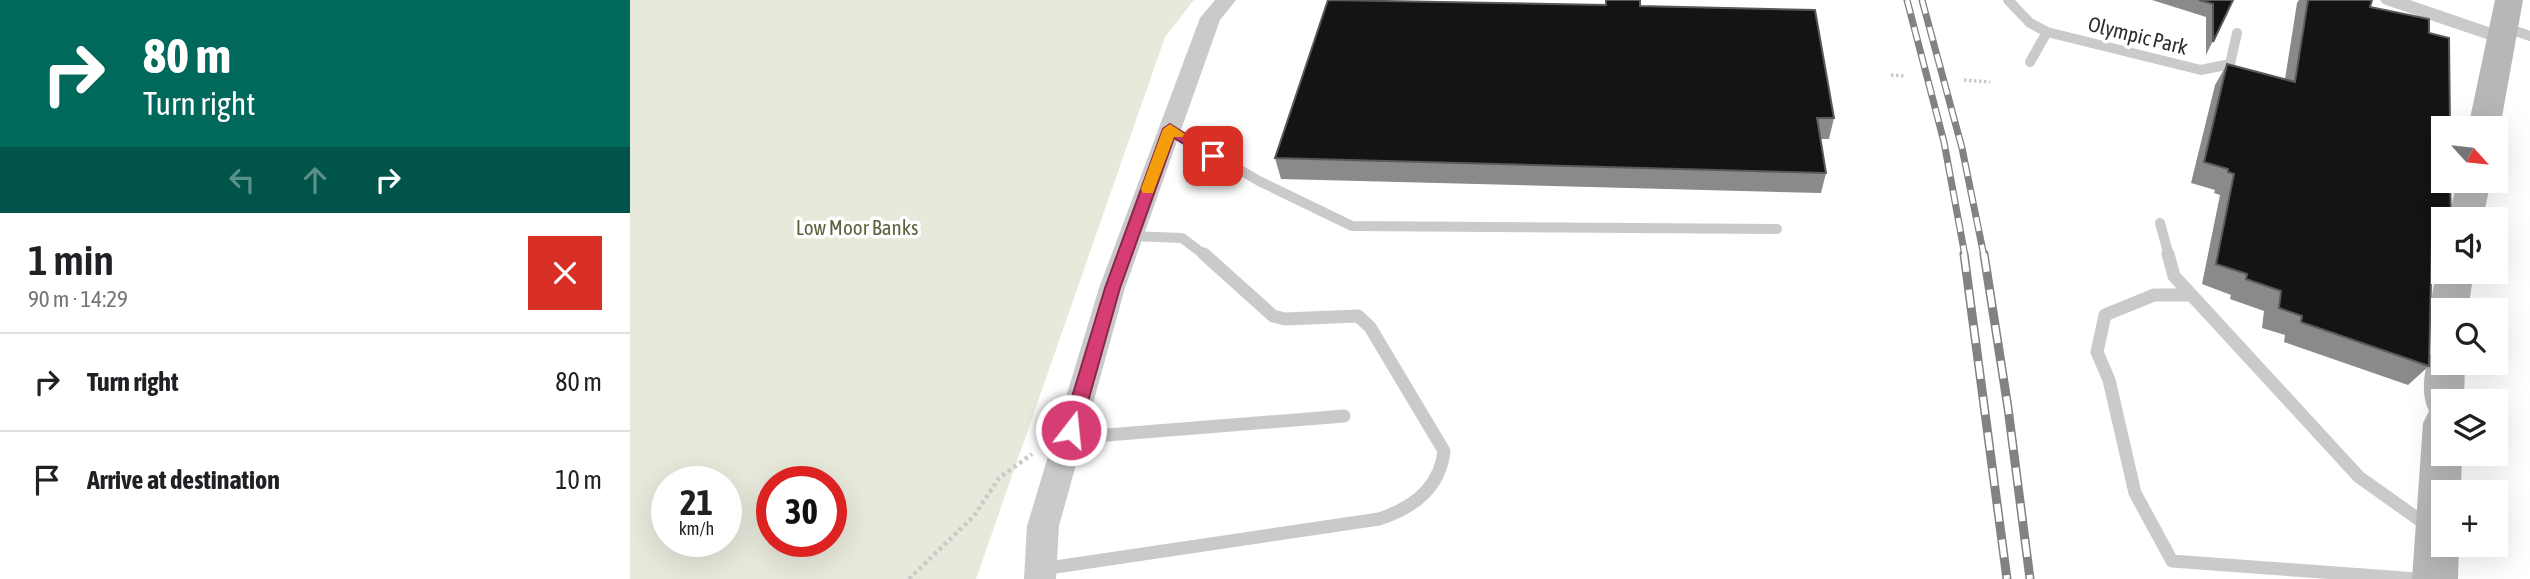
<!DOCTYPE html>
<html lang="en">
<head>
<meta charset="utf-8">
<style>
  :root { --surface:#fff; --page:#f2f2f2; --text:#202124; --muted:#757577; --line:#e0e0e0 }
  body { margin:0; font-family:"Asap Condensed",sans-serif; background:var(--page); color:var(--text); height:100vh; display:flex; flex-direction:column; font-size:26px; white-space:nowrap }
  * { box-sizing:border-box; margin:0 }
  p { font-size:23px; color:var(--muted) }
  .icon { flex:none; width:38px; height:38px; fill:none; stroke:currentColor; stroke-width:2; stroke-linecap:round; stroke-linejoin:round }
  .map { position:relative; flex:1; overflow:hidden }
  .details { display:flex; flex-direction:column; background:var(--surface); width:630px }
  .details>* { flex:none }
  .banner { background:#00695c; color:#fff; overflow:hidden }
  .needle { width:46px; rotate:117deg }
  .tools { position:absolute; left:1801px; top:116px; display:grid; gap:14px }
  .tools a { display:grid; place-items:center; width:77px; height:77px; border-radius:0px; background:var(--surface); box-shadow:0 7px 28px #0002; font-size:35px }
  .speed { position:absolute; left:21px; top:466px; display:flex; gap:14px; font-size:35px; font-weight:700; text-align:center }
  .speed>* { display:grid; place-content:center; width:91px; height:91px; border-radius:50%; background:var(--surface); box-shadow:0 7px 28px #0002; line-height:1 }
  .speed small { font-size:18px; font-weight:400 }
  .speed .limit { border:10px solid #d22; background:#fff; color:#111 }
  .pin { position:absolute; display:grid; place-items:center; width:60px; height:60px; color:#fff; margin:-30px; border-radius:14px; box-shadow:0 4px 10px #0006 }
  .me { position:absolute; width:77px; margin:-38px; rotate:16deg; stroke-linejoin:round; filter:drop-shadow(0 0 5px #0008) }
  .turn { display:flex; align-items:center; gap:24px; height:147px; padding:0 28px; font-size:32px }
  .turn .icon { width:91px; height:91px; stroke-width:2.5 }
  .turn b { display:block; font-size:49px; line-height:60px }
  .lanes { display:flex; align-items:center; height:66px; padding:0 28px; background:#0003; justify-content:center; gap:35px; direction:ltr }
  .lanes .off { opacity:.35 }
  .round { display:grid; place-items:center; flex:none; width:74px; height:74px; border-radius:0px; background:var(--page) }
  .headline { display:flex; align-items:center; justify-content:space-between; height:119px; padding:0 28px }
  h1 { font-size:42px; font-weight:600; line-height:52px }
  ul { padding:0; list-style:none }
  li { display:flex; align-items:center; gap:21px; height:98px; padding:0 28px; border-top:2px solid var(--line) }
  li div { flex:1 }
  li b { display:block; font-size:26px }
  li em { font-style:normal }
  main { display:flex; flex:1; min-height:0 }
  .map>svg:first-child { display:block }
  .green { fill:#e7e9db; fill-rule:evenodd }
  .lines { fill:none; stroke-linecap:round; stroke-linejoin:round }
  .path-far1 { stroke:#cacaca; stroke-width:3.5; stroke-dasharray:2.5 2.5; stroke-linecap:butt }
  .path { stroke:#cacaca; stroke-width:4.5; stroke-dasharray:3.5 3.5; stroke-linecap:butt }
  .lane-far1 { stroke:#cacaca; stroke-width:10 }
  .lane { stroke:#cacaca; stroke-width:13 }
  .street { fill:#cacaca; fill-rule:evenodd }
  .secondary { fill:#b7b7b7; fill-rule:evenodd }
  .rail-far1-casing { stroke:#828282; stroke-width:7 }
  .rail-casing { stroke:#828282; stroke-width:9 }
  .rail-far1 { stroke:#fff; stroke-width:4.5; stroke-dasharray:14; stroke-linecap:butt }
  .rail { stroke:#fff; stroke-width:6; stroke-dasharray:18; stroke-linecap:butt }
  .wall { fill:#8a8a8a }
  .building { fill:#141414; stroke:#5a5a5a; stroke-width:2 }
  .route { fill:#d53d74; stroke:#8a284b; stroke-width:2 }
  .slow { fill:#f59e0b }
  .labels { text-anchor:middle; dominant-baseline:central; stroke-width:7; stroke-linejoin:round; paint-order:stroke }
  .street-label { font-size:21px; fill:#2d2d2d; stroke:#fff }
  .park-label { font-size:21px; fill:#5b643e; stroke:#fff }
</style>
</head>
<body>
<main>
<section class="details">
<div class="banner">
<div class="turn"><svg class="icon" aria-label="right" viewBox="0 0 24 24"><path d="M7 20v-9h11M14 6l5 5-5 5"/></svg><div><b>80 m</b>Turn right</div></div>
<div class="lanes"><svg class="icon off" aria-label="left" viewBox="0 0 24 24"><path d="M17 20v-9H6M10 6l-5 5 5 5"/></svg><svg class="icon off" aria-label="ahead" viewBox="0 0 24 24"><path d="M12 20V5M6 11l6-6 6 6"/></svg><svg class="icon" aria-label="right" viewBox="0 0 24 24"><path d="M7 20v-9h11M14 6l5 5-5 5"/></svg></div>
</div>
<div class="headline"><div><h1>1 min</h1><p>90 m · 14:29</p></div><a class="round" style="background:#d93025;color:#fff"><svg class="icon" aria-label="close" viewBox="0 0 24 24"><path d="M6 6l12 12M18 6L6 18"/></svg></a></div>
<ul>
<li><svg class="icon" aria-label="right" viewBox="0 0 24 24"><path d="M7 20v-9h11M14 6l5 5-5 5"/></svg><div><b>Turn right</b></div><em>80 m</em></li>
<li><svg class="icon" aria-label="arrive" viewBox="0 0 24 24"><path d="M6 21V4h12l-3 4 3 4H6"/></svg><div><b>Arrive at destination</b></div><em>10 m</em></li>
</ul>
</section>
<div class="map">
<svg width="1900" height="579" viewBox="0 0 1900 579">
  <rect width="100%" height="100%" fill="#fff"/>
  <path class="green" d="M0 0H564L535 37 346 579H0ZM37 481H96V541H37ZM142 481H201V541H142Z"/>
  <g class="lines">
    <g class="path-far1">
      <path d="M1261 75 1276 76"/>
      <path d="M1334 80 1360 82"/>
    </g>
    <path class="path" d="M279 579 344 516 369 478 402 454"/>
    <g class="lane-far1">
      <path d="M1378 0 1400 23 1417 32"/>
      <path d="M1874 27 1900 36"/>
      <path d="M1400 62 1417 32 1571 70 1600 64 1607 33"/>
      <path d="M540 129 629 181 722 226 1147 229"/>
      <path d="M1530 223 1539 256"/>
      <path d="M501 236 552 238 576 256"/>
    </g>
    <g class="lane">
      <path d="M1538 254 1544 276 1729 477 1798 526"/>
      <path d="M1561 295H1524L1475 315 1467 352 1479 380 1505 493 1542 561 1787 579"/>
      <path d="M440 434 477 435 714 416"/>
      <path d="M412 569 749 519C783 508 810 488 814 451L740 327 728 316 655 319 643 316 574 254"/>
    </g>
    <g class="street">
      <path d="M585 0H606L590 20 495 288 429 526 426 579H394L397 526 469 288 570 18Z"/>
      <path d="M1750 0H1780L1879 34 1882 38 1879 42H1865L1753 4Z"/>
    </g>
    <g class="secondary">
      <path d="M1865 0H1893L1870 128 1866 135V128H1838Z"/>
      <path d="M1827 180H1861L1853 219H1819Z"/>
      <path d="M1813 262V271H1844L1838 310H1813V323L1806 320C1797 304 1804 278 1813 262Z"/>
      <path d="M1813 347V362H1835L1834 401H1813V453H1832L1831 492H1813V544H1829L1828 579H1782L1793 423 1799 411C1790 394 1794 367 1802 351Z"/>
    </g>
    <defs>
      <g id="rail-far1">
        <path d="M1277 0 1314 142 1335 256"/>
        <path d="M1292 0 1332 148 1354 256"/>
      </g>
      <g id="rail">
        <path d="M1334 254 1377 579"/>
        <path d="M1354 254 1378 408 1400 579"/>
      </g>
    </defs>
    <use href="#rail-far1" class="rail-far1-casing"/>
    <use href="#rail" class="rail-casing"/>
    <use href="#rail-far1" class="rail-far1"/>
    <use href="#rail" class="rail"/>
  </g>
  <g class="wall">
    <path d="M1522 0H1603L1576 55V17Z"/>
    <path d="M1669 0H1742L1740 7 1799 33 1813 219V249L1801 261 1799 366 1778 385 1654 342 1655 335 1632 328 1634 311 1600 299 1601 295 1572 284 1590 195 1584 193 1585 190 1561 183 1585 85 1597 64 1655 79 1667 3Z"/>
    <path d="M1010 6 1204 118 1199 139H1190L1196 173 1191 193 651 179 645 158Z"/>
  </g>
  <g class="building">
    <path d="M698 0 976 5V0H1010V6L1185 10 1204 118H1187L1196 173 645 158Z"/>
    <path d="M1569 0H1603L1583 42V4Z"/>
    <path d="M1678 0H1742L1740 7 1799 19V33L1819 38 1820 128H1813V180H1820L1821 219H1813V238L1802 235 1799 366 1671 322 1672 316 1649 308 1651 291 1616 279 1617 274 1586 264 1604 174 1598 172V169L1574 162 1597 64 1665 82Z"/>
  </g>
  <path class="route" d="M540 124 590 156 588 159H578L544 138 490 288 450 430 447 436 441 438 434 436 432 430 475 288 533 129Z"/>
  <path class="slow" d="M540 124 555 134 553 137H544L523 193H513L511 189 533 129Z"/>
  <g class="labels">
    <g class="street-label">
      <text transform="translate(1508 35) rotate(14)">Olympic Park</text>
    </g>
    <g class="park-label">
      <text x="227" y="227">Low Moor Banks</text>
    </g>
  </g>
</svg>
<div class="tools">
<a><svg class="needle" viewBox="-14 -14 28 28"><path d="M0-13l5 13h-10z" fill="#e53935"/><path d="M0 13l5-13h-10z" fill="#757577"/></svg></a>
<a><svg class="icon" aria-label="sound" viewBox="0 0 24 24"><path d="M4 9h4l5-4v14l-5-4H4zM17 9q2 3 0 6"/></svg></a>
<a><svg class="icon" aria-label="search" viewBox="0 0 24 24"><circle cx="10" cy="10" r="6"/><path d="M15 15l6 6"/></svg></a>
<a><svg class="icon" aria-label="layers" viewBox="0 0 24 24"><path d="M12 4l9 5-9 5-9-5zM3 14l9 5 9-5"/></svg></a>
<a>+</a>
</div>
<div class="speed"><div>21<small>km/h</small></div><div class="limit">30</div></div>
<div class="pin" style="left:583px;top:156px;background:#d93025"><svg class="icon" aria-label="arrive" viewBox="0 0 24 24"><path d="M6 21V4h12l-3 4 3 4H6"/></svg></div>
<svg class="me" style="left:441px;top:430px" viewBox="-20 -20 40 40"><circle r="17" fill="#d53d74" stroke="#fff" stroke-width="3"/><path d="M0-11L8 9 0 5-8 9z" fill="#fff"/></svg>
</div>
</main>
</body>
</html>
